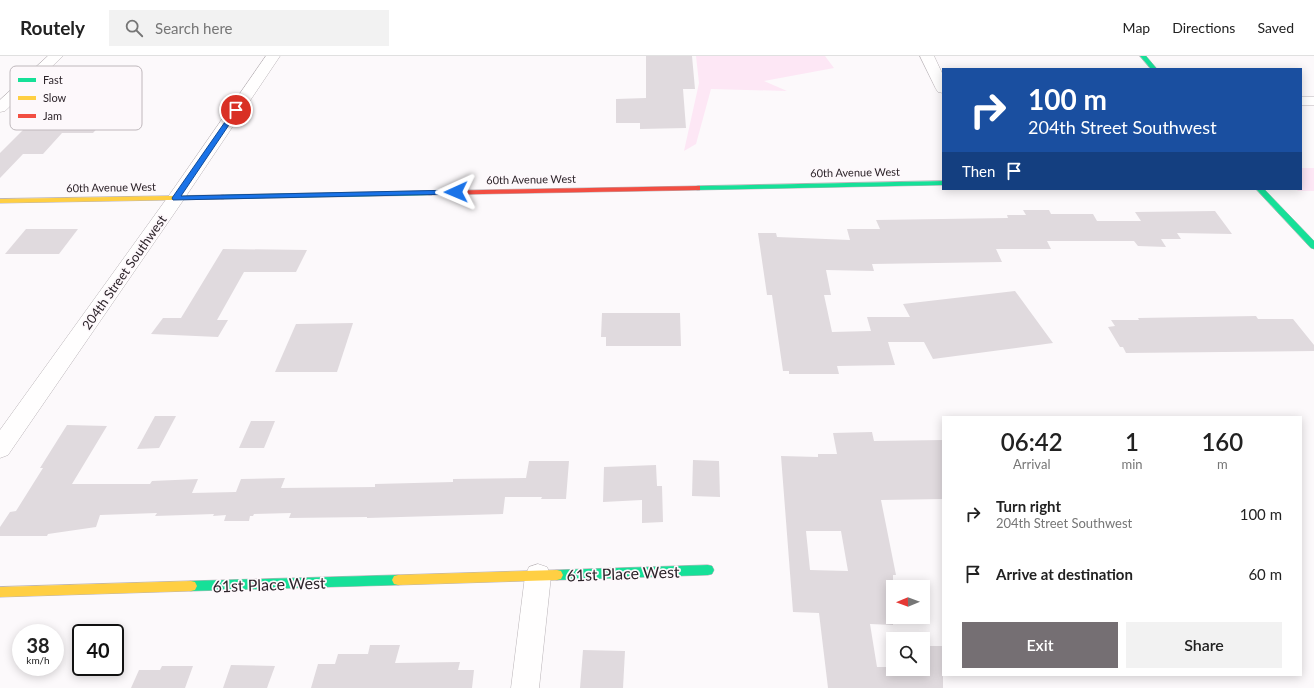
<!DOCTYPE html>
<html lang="en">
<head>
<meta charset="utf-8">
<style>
  :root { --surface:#fff; --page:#f2f2f2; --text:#222; --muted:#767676; --line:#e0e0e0; --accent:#756f73 }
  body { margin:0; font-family:Lato,sans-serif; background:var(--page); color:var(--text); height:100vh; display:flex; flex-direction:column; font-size:15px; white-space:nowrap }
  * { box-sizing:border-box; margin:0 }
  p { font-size:13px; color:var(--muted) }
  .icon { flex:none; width:22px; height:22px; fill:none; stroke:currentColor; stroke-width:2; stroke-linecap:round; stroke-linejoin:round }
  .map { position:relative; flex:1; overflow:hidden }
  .panel { position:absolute; left:942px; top:360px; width:360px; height:260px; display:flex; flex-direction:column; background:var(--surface); border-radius:0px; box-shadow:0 2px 10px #0003 }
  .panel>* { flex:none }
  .banner { position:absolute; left:942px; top:12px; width:360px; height:122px; border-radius:0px; box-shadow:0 2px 10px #0003; background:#1a4fa0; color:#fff; overflow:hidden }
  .needle { width:26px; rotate:269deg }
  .tools { position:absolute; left:886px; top:524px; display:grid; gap:8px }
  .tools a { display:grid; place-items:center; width:44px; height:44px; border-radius:0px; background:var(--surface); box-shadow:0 2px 10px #0003; font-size:20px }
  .speed { position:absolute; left:12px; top:568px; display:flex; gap:8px; font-size:20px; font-weight:700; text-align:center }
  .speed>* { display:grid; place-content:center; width:52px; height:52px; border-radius:50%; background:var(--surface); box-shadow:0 2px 10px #0003; line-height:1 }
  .speed small { font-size:10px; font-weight:400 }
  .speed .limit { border:2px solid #111; border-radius:6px; background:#fff; color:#111 }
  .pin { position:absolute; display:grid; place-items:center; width:34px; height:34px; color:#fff; margin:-17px; border:2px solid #fff; border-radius:50%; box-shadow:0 1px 4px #0007 }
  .me { position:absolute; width:44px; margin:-22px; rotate:269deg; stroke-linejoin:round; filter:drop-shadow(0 0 3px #0008) }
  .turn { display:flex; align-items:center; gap:14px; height:84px; padding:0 20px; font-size:18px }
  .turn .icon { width:52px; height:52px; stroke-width:2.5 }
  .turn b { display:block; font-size:28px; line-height:34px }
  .then { display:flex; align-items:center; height:38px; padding:0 20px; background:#0003; gap:8px; font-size:15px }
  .eta { display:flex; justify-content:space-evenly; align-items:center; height:68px; text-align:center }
  .eta b { font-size:24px; font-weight:600; line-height:28px }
  .button { display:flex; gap:8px; margin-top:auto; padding:8px 20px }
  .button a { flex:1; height:46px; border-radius:0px; background:var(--accent); color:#fff; font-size:16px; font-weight:600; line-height:46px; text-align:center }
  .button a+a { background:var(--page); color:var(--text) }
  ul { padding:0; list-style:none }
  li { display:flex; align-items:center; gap:12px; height:60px; padding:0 20px }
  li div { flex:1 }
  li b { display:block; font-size:15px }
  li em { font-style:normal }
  header { display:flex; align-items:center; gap:24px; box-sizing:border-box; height:56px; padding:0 20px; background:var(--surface); border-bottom:1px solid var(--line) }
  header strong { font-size:19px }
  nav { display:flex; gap:22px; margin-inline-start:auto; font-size:14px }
  .search { width:280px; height:36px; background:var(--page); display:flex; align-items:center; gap:10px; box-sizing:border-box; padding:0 14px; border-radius:0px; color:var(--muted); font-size:15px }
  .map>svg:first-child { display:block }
  .green { fill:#fde7f5 }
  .building { fill:#e0dade; fill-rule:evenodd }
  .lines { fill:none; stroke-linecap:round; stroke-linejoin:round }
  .street-casing { stroke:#b9b3b7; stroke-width:1 }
  .fast-casing { stroke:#b9b3b7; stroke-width:1 }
  .slow-casing { stroke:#b9b3b7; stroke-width:1 }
  .jam-casing { stroke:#b9b3b7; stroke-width:1 }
  .street { fill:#fffefe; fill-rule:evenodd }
  .fast { fill:#16e098; fill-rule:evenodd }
  .slow { fill:#ffcf43; fill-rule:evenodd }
  .jam { fill:#f24e42; fill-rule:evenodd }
  .route { fill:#1a73e8; stroke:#114b97 }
  .labels { text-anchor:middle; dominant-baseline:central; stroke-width:3.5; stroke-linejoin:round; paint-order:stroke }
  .far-street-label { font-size:11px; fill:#2d242a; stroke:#fdf8fb }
  .street-label { font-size:13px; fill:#2d242a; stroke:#fdf8fb }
  .near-street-label { font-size:16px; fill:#2d242a; stroke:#fdf8fb }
  .key { fill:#fdf8fb; stroke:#bfb8bc; stroke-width:1 }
  .key-label { font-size:11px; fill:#2d242a }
</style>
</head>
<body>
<header>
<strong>Routely</strong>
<div class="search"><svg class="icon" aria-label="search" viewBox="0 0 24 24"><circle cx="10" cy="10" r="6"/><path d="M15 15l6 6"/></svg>Search here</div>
<nav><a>Map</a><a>Directions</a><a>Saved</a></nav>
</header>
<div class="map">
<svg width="1314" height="632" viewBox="0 0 1314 632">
  <rect width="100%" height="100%" fill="#fcf9fb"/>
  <g class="green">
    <path d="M696 0H825L834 12 764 25 787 35 711 33 696 88 684 95 699 27Z"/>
    <path d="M1301 112H1314V135H1298L1296 133H1301Z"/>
  </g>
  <g class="building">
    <path d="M646 0H692L695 33H683L686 72 640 73V67H616V43L646 42Z"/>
    <path d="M40 57H111L93 77H62L43 98H23L0 122V97Z"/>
    <path d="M1023 154H1049L1051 158H1093L1097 165H1141L1135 156 1215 155 1232 178 1177 177 1181 183H1161L1166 191 1138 190 1134 185H1047L1051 193H996L1002 206 872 208 874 215 826 214 831 239H824L832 276 871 275 867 261H910L903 248 1015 235 1053 287 933 303 924 286H888L895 309 837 310 839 318H789V315H783L772 239H767L758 177H776L777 181 850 184 847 173H880L876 164 1008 162 1007 159H1026Z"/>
    <path d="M26 173H78L59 198H5Z"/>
    <path d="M223 193 307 194 296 216H244L217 264H228L218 281 151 278 163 262H181Z"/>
    <path d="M602 257H680L681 290H606V281H601Z"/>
    <path d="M1256 260 1258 263H1293L1314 289V295L1126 297 1123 291H1120L1108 271 1115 270 1111 264H1139L1138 262Z"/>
    <path d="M353 267 337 316H275L296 268Z"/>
    <path d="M155 360H176L159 392 137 393Z"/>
    <path d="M251 365H275L264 392H239Z"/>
    <path d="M67 369 107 370 72 428H150L152 425 198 423 192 437 236 436 241 423 285 422 281 432 375 431V428L453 426V423L526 422 529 405H569L566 443H541L542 441H505L503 458 367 462V461L289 462 291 457 254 458 253 460H250L249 465H224L226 459 213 460 214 458 155 460 157 457 100 459 96 471 48 478 47 480H0V471L10 456 16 455 43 412H40Z"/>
    <path d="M872 376 874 385 943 384V443L881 444 896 519H893V569L870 568 877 611H893V613H923V590H943V632H828L819 557 793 556 781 400 818 401V398H837L833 377ZM806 475H841L848 515 810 514Z"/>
    <path d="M693 404 719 405 720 441 692 440Z"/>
    <path d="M656 409 657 430H662L663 466 642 467V444L603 446 604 411Z"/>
    <path d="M370 589H400L395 607 460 606 458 614H474L472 632H311L318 608H335L338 598H368Z"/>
    <path d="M583 594 625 595 623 632H580Z"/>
    <path d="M231 609 275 610 267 632H223Z"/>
    <path d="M162 610H193L185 632H131L139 614H160Z"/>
  </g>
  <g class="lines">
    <defs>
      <g id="street">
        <path d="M48 0H63L5 55 0 56V44Z"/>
        <path d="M266 0H280L182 146 8 399 0 402V374L170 138Z"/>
        <path d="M920 0H934L943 19V37L938 36 936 33Z"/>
        <rect x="1301" y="41" width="13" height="8"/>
        <path d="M538 508 547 511 551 520 539 632H511L525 520 529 511Z"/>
      </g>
      <g id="fast">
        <path d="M1140 0H1146L1157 13H1151Z"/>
        <path d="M943 125V129L697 134 693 132 697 130Z"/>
        <path d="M1256 133H1264L1314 185V193L1311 192Z"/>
        <path d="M429 135 433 137 432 139 221 143 217 141 221 139Z"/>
        <path d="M708 509 712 510 714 514 712 518 708 519 557 524 553 523 551 519 553 515 557 514Z"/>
        <path d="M398 519 402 520 404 524 402 528 398 529 191 535 187 534 185 530 187 526 191 525Z"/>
      </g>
      <g id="slow">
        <path d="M221 139H224V143L0 147V143Z"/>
        <path d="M557 514 561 515 563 519 561 523 557 524 398 529 394 528 392 524 394 520 398 519Z"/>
        <path d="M191 525 195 526 197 530 195 534 191 535 0 541V531Z"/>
      </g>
      <path id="jam" d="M697 130H700V134L429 139 425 137 429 135Z"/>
    </defs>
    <use href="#street" class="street-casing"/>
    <use href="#fast" class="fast-casing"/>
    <use href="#slow" class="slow-casing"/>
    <use href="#jam" class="jam-casing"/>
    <use href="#street" class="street"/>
    <use href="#fast" class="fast"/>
    <use href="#slow" class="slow"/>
    <use href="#jam" class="jam"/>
  </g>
  <path class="route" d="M234 53 239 54 181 140 456 134 460 136 456 138 173 144 172 142Z"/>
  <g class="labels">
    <g class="far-street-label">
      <text transform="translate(855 116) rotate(-1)">60th Avenue West</text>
      <text transform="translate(531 123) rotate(-1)">60th Avenue West</text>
      <text transform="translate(111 131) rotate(-1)">60th Avenue West</text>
    </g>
    <g class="street-label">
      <text transform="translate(124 216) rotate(-55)">204th Street Southwest</text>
    </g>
    <g class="near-street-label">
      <text transform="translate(623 517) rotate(-2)">61st Place West</text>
      <text transform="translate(269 528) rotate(-2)">61st Place West</text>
    </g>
  </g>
  <rect x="10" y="10" width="132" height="64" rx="6" class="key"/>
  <rect x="18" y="22" width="18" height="4" fill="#16e098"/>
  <rect x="18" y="40" width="18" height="4" fill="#ffcf43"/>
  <rect x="18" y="58" width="18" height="4" fill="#f24e42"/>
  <g class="key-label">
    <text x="43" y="28">Fast</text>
    <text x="43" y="46">Slow</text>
    <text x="43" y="64">Jam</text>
  </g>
</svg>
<div class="tools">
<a><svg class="needle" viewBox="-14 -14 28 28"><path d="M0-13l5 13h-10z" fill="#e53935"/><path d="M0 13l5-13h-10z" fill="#767676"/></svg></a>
<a><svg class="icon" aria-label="search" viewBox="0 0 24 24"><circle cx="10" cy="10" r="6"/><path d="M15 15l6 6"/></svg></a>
</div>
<div class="speed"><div>38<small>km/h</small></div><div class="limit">40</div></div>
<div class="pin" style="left:236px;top:54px;background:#d93025"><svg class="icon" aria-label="arrive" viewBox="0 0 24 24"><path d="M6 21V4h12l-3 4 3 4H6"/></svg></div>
<svg class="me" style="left:456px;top:136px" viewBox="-20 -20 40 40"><path d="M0-17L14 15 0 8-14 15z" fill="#1a73e8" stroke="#fff" stroke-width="4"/></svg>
<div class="banner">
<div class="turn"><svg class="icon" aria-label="right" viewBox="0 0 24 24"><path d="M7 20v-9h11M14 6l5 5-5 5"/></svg><div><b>100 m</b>204th Street Southwest</div></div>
<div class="then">Then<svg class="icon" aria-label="arrive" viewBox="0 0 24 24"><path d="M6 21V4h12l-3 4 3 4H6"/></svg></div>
</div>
<section class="panel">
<div class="eta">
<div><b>06:42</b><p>Arrival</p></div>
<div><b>1</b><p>min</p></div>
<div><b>160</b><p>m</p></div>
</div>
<ul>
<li><svg class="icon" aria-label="right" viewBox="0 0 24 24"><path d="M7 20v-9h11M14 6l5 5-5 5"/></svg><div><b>Turn right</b><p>204th Street Southwest</p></div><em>100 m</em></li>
<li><svg class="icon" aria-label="arrive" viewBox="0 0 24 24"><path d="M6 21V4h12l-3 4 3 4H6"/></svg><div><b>Arrive at destination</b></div><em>60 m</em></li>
</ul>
<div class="button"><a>Exit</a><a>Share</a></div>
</section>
</div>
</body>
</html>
